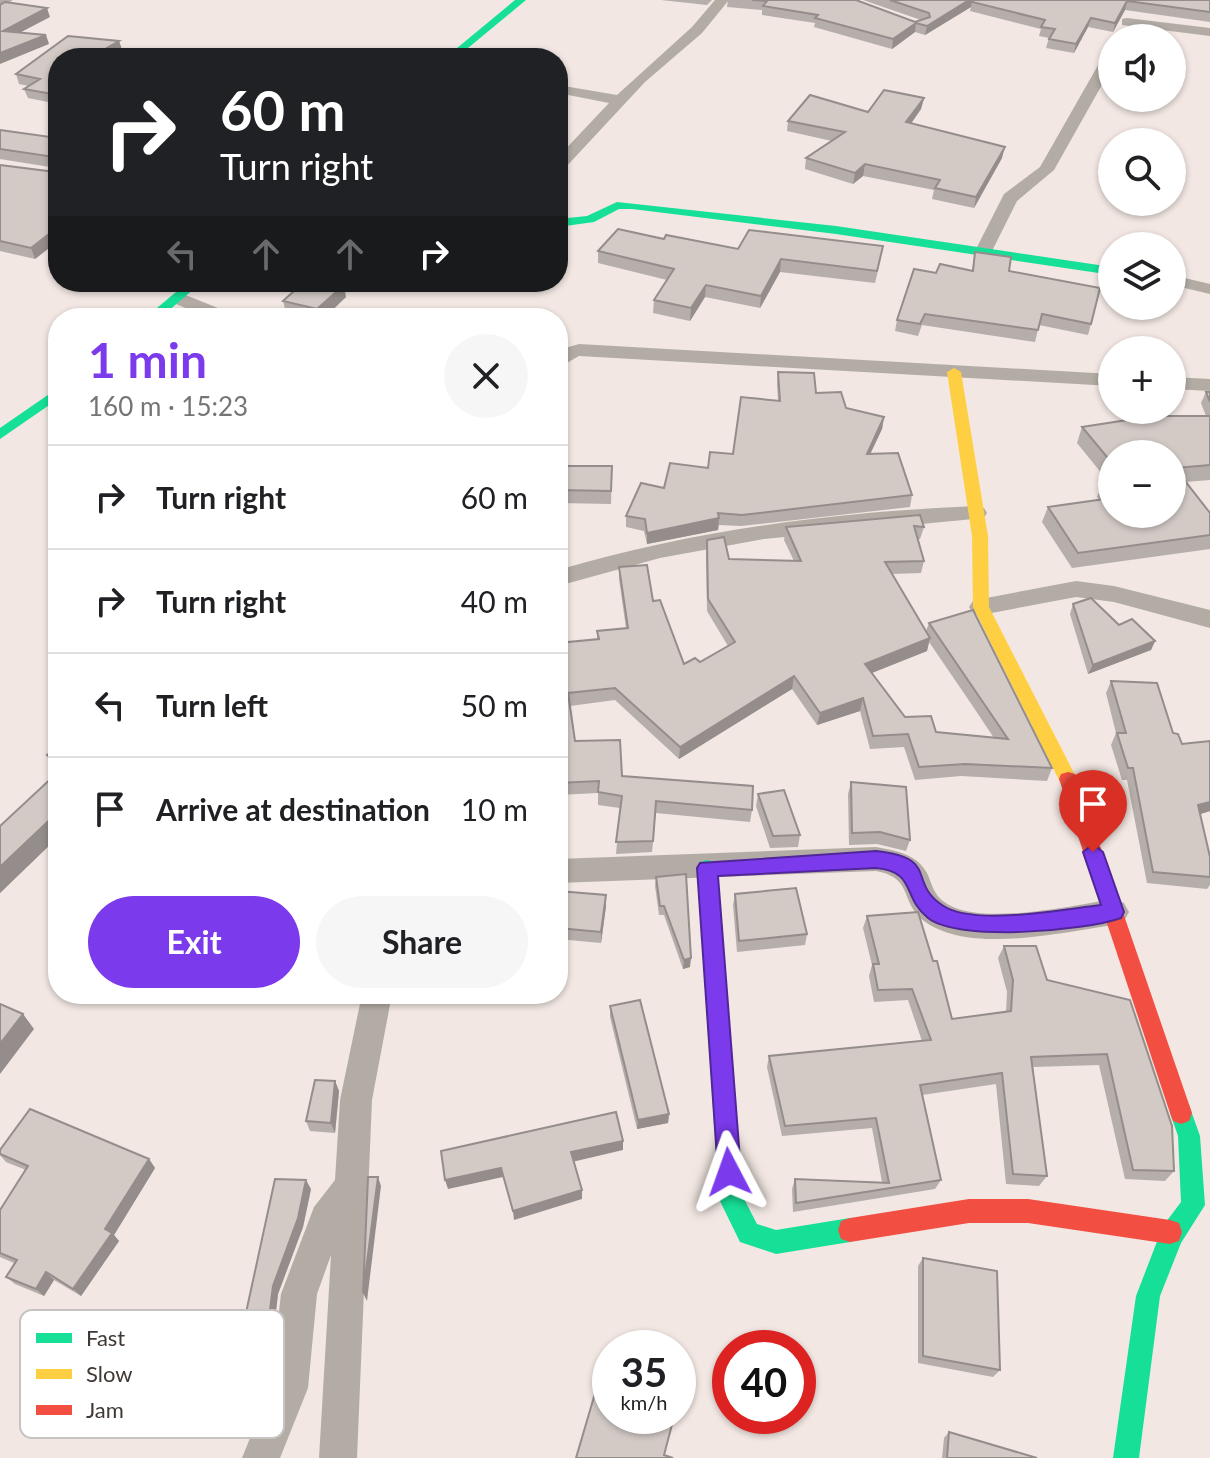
<!DOCTYPE html>
<html lang="en">
<head>
<meta charset="utf-8">
<style>
  :root { --surface:#fff; --page:#f6f6f6; --text:#202124; --muted:#757577; --line:#e0e0e0; --accent:#7c3aed }
  body { margin:0; font-family:Lato,sans-serif; background:var(--page); color:var(--text); height:100vh; display:flex; flex-direction:column; font-size:30px; white-space:nowrap }
  * { box-sizing:border-box; margin:0 }
  p { font-size:26px; color:var(--muted) }
  .icon { flex:none; width:44px; height:44px; fill:none; stroke:currentColor; stroke-width:2; stroke-linecap:round; stroke-linejoin:round }
  .map { position:relative; flex:1; overflow:hidden }
  .side { position:absolute; left:48px; top:308px; width:520px; height:696px; display:flex; flex-direction:column; background:var(--surface); border-radius:32px; box-shadow:0 2px 6px #0004 }
  .side>* { flex:none }
  .banner { position:absolute; left:48px; top:48px; width:520px; height:244px; border-radius:32px; box-shadow:0 2px 6px #0004; background:#202124; color:#fff; overflow:hidden }
  .buttons { position:absolute; left:1098px; top:24px; display:grid; gap:16px }
  .buttons a { display:grid; place-items:center; width:88px; height:88px; border-radius:50%; background:var(--surface); box-shadow:0 2px 6px #0004; font-size:40px }
  .speed { position:absolute; left:592px; top:1330px; display:flex; gap:16px; font-size:40px; font-weight:700; text-align:center }
  .speed>* { display:grid; place-content:center; width:104px; height:104px; border-radius:50%; background:var(--surface); box-shadow:0 2px 6px #0004; line-height:1 }
  .speed small { font-size:20px; font-weight:400 }
  .speed .limit { border:12px solid #d22; background:#fff; color:#111 }
  .pin { position:absolute; display:grid; place-items:center; width:68px; height:68px; color:#fff; margin:-82px -34px; border-radius:50% 50% 50% 0; rotate:-45deg; box-shadow:0 0 8px #0007 }
  .pin .icon { rotate:45deg }
  .me { position:absolute; width:88px; margin:-44px; rotate:356deg; stroke-linejoin:round; filter:drop-shadow(0 0 6px #0008) }
  .turn { display:flex; align-items:center; gap:28px; height:168px; padding:0 40px; font-size:36px }
  .turn .icon { width:104px; height:104px; stroke-width:2.5 }
  .turn b { display:block; font-size:56px; line-height:68px }
  .lanes { display:flex; align-items:center; height:76px; padding:0 40px; background:#0003; justify-content:center; gap:40px; direction:ltr }
  .lanes .off { opacity:.35 }
  .round { display:grid; place-items:center; flex:none; width:84px; height:84px; border-radius:42px; background:var(--page) }
  .head { display:flex; align-items:center; justify-content:space-between; height:136px; padding:0 40px }
  h1 { font-size:48px; font-weight:700; line-height:60px; color:var(--accent) }
  .cta { display:flex; gap:16px; margin-top:auto; padding:16px 40px }
  .cta a { flex:1; height:92px; border-radius:48px; background:var(--accent); color:#fff; font-size:32px; font-weight:700; line-height:92px; text-align:center }
  .cta a+a { background:var(--page); color:var(--text) }
  ul { padding:0; list-style:none }
  li { display:flex; align-items:center; gap:24px; height:104px; padding:0 40px; border-top:2px solid var(--line) }
  li div { flex:1 }
  li b { display:block; font-size:30px }
  li em { font-style:normal }
  .map>svg:first-child { display:block }
  .lines { fill:none; stroke-linecap:round; stroke-linejoin:round }
  .street { fill:#b3aca5; fill-rule:evenodd }
  .fast { fill:#16e098; fill-rule:evenodd }
  .slow { fill:#ffcf43; fill-rule:evenodd }
  .jam { fill:#f24e42; fill-rule:evenodd }
  .wall { fill:#b5aeaa; fill-rule:evenodd }
  .shaded-wall { fill:#948d8b }
  .building { fill:#d3cac6; stroke:#948d8b; stroke-width:2 }
  .route { fill:#7c3aed; stroke:#51269a; stroke-width:2 }
  .key { fill:#fff; stroke:#c6c3c2; stroke-width:2 }
  .key-label { font-size:22px; fill:#403834 }
</style>
</head>
<body>
<div class="map">
<svg width="1210" height="1458" viewBox="0 0 1210 1458">
  <rect width="100%" height="100%" fill="#f2e7e2"/>
  <g class="lines">
    <g class="street">
      <path d="M0 0H13L0 7Z"/>
      <path d="M715 0H729L702 33 645 82 564 169 558 171V157L609 103 558 93V85L617 95 692 27Z"/>
      <path d="M1127 18 1210 28V36L1122 25V19Z"/>
      <path d="M1112 49V67L1054 170 1017 201 990 255H978L975 251 1004 194 1040 167 1105 53Z"/>
      <path d="M1172 275 1210 284V294L1172 285Z"/>
      <path d="M178 292 233 314 235 318H210L171 302 169 298Z"/>
      <path d="M579 344 1112 374V386L579 356 558 368V350Z"/>
      <path d="M1172 377 1210 379V391L1172 389Z"/>
      <path d="M976 506 984 508 987 513 984 518 764 539 660 558 558 586V570C695 530 833 512 976 506Z"/>
      <path d="M1076 581 1114 586 1210 610V628L1114 602 1076 597 981 615 973 613 969 607 973 601 981 599Z"/>
      <path d="M876 847C897 851 918 854 928 875 932 885 934 894 943 901 975 928 1075 905 1114 899L1124 903 1129 912 1124 921 1114 925C1062 932 970 955 924 921 899 901 914 878 876 871L558 883V859Z"/>
      <path d="M362 994H392L372 1100 357 1458H319L331 1255 317 1294 308 1388 280 1458H242L270 1388 281 1294 314 1207 335 1180 340 1100Z"/>
    </g>
    <g class="fast">
      <path d="M515 0H526L456 58H445Z"/>
      <path d="M617 202 836 226 1112 267V275L836 234 632 209H619L594 222 558 227V219L587 216Z"/>
      <path d="M188 282H202L160 318H145Z"/>
      <path d="M58 388V399L0 439V428Z"/>
      <path d="M707 860 714 862 717 868 743 1197 757 1224 776 1230 850 1218 859 1221 862 1230 859 1239 850 1242 776 1254 740 1242 719 1199 697 868 700 862Z"/>
      <path d="M1181 1102 1189 1105 1200 1136 1205 1205 1181 1243 1160 1296 1139 1458H1113L1136 1296 1163 1226 1181 1202 1178 1136 1170 1113 1173 1105Z"/>
    </g>
    <path class="slow" d="M954 368 961 372 988 536 989 607 1077 779 1075 784H1061L973 607 972 536 947 372Z"/>
    <g class="jam">
      <path d="M1068 772 1075 774 1077 779 1192 1113 1189 1121 1181 1124 1173 1121 1170 1113 1059 779 1061 774Z"/>
      <path d="M969 1199H1028L1170 1220 1179 1223 1182 1232 1179 1241 1170 1244 1028 1223H969L850 1242 841 1239 838 1230 841 1221 850 1218Z"/>
    </g>
  </g>
  <g class="wall">
    <path d="M661 0H712L707 5Z"/>
    <path d="M728 0H856L915 22 921 20 863 0H1210V22L1125 10 1113 32 1088 27 1074 53 1046 48 1049 38 1039 36 1041 29 970 11 971 7 925 35 915 32 892 49 814 27 815 23 762 15V10L727 7Z"/>
    <path d="M68 36 119 41 122 50 117 53 137 58H58V104L28 98 24 89 29 86 19 84 16 74Z"/>
    <path d="M924 98 921 109 911 124 1002 158 974 208 932 199 934 190 863 176 853 184 805 169 806 158 832 141 787 131 788 121 868 112Z"/>
    <path d="M0 130 58 138V241L35 259 0 251V165L56 172V168L0 159Z"/>
    <path d="M664 239 738 249 881 258 875 283 780 272 760 308 705 297 690 321 653 313 654 300 667 280 598 263V251Z"/>
    <path d="M975 252 1009 271 1091 324 1088 335 1039 325 1035 342 922 325 918 336 895 331 897 320 936 273 972 270Z"/>
    <path d="M346 297 324 318H305L286 313 283 301Z"/>
    <path d="M778 372 816 393 846 408 884 417 882 429 870 454 912 495 910 507 741 526 719 525 718 530 647 544 644 531 626 527V516L664 488 708 468 733 454 778 401 777 383Z"/>
    <path d="M1206 392H1210V480L1185 482 1210 513V549L1072 568 1042 522 1048 507 1100 500 1097 497 1103 481 1107 480 1077 443 1082 427 1206 416 1201 403ZM1112 454 1172 514H1112Z"/>
    <path d="M558 466H612L611 504 558 503Z"/>
    <path d="M786 527H924L920 539H918L924 561 921 573 892 574 926 631 929 623 1052 768 1047 781 961 776 915 780 904 747 870 749 860 711 817 725 792 689 679 759 615 700 570 706 575 741 622 776 752 810 750 822 656 813 652 852 616 854 620 808 598 805V793L558 795V643L597 639V631L626 628 619 579V567L653 601 684 664 700 662 728 646 707 611 706 553 707 540 729 559 794 561 784 540ZM929 642 972 705 994 738 936 732 905 717 871 673 927 651Z"/>
    <path d="M1073 604 1155 641 1151 650 1088 674 1070 614Z"/>
    <path d="M1111 681 1173 733 1210 811 1200 814 1210 857V885L1207 889 1147 883 1127 780H1122L1111 745 1116 733 1106 693Z"/>
    <path d="M58 748V837L0 893V826L57 773 47 755Z"/>
    <path d="M851 782 910 840 906 851 877 844 849 845 848 794Z"/>
    <path d="M758 794 800 835 798 847 770 848 756 806Z"/>
    <path d="M656 877 690 967 683 969 664 915H659L655 886Z"/>
    <path d="M558 891 606 895V906L601 943 558 939Z"/>
    <path d="M735 894 807 934 805 945 737 952 733 905Z"/>
    <path d="M867 916 933 961 952 1019 1006 1012 1007 992 998 958 1004 946 1047 980 1130 1000 1174 1171 1165 1181 1125 1179 1099 1065 1033 1067 1047 1176 1039 1186 1006 1184 996 1084 922 1095 941 1180 935 1189 793 1212 792 1189 795 1179 882 1182 872 1128 782 1136 767 1067 769 1056 922 1041 908 1000 874 1002 869 976 872 965 863 928Z"/>
    <path d="M610 1006 669 1114 668 1123 637 1129 610 1017Z"/>
    <path d="M335 1081 339 1091 335 1133 310 1131 306 1121Z"/>
    <path d="M0 1150 149 1159 155 1168 114 1235 119 1241 81 1296 54 1280 44 1296 15 1284 6 1277 14 1263 0 1257V1210L26 1170 6 1162 0 1155Z"/>
    <path d="M311 1189 303 1227 278 1294 267 1387 257 1412 232 1411 226 1405Z"/>
    <path d="M923 1258 1000 1370 993 1377 918 1363V1266Z"/>
    <path d="M949 1432 1037 1458H942L944 1438Z"/>
  </g>
  <g class="shaded-wall">
    <path d="M969 0H982L972 2 971 7 925 35 927 26Z"/>
    <path d="M1127 1 1125 10 1113 32 1115 23Z"/>
    <path d="M47 8 50 17 6 40 3 31Z"/>
    <path d="M1091 18 1088 27 1074 53 1076 44Z"/>
    <path d="M916 23 915 32 892 49 893 39Z"/>
    <path d="M46 35 49 44 0 64V53Z"/>
    <path d="M119 41 122 50 108 58 103 50Z"/>
    <path d="M924 98 921 109 904 133 906 122Z"/>
    <path d="M1005 147 1002 158 974 208 976 197Z"/>
    <path d="M865 164 863 176 853 184 855 173Z"/>
    <path d="M58 227V241L35 259 31 248Z"/>
    <path d="M781 259 780 272 760 308 761 296Z"/>
    <path d="M344 285 346 297 324 318H319L317 309Z"/>
    <path d="M706 285 705 297 690 321 691 308Z"/>
    <path d="M884 417 882 429 865 465 867 454Z"/>
    <path d="M719 518 718 530 647 544V533Z"/>
    <path d="M930 638 927 651 862 677 865 664Z"/>
    <path d="M1155 641 1151 650 1088 674 1093 665Z"/>
    <path d="M794 676 792 689 679 759 680 747Z"/>
    <path d="M863 698 860 711 817 725 820 713Z"/>
    <path d="M1210 802V811L1191 817 1198 805Z"/>
    <path d="M58 812V837L0 893V867Z"/>
    <path d="M606 895V906L601 943V932Z"/>
    <path d="M691 958 690 967 683 969 684 960Z"/>
    <path d="M23 1014 34 1029 0 1074V1044Z"/>
    <path d="M335 1081 339 1091 335 1133 331 1123Z"/>
    <path d="M669 1114 668 1123 637 1129 638 1120Z"/>
    <path d="M623 1141V1150L572 1162 571 1152Z"/>
    <path d="M149 1159 155 1168 114 1235 119 1241 81 1296 73 1289 105 1229Z"/>
    <path d="M501 1168 503 1177 448 1189 445 1180Z"/>
    <path d="M378 1177 381 1186 367 1301 363 1293Z"/>
    <path d="M306 1180 311 1189 303 1227 278 1294 267 1387 257 1412 251 1406 273 1286Z"/>
    <path d="M582 1190V1199L514 1220 513 1211Z"/>
    <path d="M46 1272 54 1280 44 1296 36 1289Z"/>
  </g>
  <g class="building">
    <path d="M752 0H856L915 22 930 17 929 13 890 0H969L927 26 916 23 893 39 815 18 818 15 763 6 767 1Z"/>
    <path d="M974 0H1210V12L1127 1 1115 23 1091 18 1076 44 1049 39 1055 29 1041 27 1045 20 972 2Z"/>
    <path d="M5 2 47 8 3 31 46 35 0 53V5Z"/>
    <path d="M68 36 119 41 103 50 137 58H58V95L24 89 40 79 16 74Z"/>
    <path d="M884 90 924 98 906 122 1005 147 976 197 935 188 940 180 865 164 855 173 806 158 845 132 788 121 810 95 868 112Z"/>
    <path d="M0 130 58 138V227L31 248 0 241V165L56 172 55 157 0 149Z"/>
    <path d="M618 229 664 239 666 235 738 249 749 230 883 246 877 271 781 259 761 296 706 285 691 308 654 300 674 269 598 251Z"/>
    <path d="M975 252 1011 257 1009 271 1100 288 1091 324 1042 314 1038 330 925 314 920 324 897 320 914 269 936 273 940 264 973 271Z"/>
    <path d="M304 282H334L344 285 317 309 283 301Z"/>
    <path d="M778 372 814 373 816 393 841 392 846 408 884 417 867 454 898 453 912 495 742 515 718 513 719 518 647 533 645 519 626 516 641 483 664 488 670 463 708 468 710 452 733 454 741 397 780 401Z"/>
    <path d="M1206 392H1210V402Z"/>
    <path d="M1153 416H1210V465L1175 468 1210 513V535L1078 553 1048 507 1112 498V514H1172V454H1112V463L1082 427Z"/>
    <path d="M558 466H612L611 491 558 490Z"/>
    <path d="M1112 479V491L1103 481Z"/>
    <path d="M920 515 924 527 914 526 924 561 885 562 930 638 865 664 905 717 931 716 936 732 1008 739 929 623 973 610 1052 768 965 764 919 767 908 734 873 736 863 698 820 713 794 676 680 747 615 688 568 693 575 741 620 740 622 776 753 786 752 810 656 801 653 841 616 842 622 796 598 792 599 781 558 783V643L599 639 597 631 628 628 619 567 647 565 653 601 660 600 684 664 695 658 700 662 735 642 708 599 707 540 724 537 729 559 801 561 786 527Z"/>
    <path d="M1091 598 1119 625 1132 619 1155 641 1093 665 1073 604Z"/>
    <path d="M1111 681 1157 683 1173 733 1178 734 1182 744 1210 741V802L1198 805 1210 857V877L1153 872 1133 768H1128L1117 733H1126Z"/>
    <path d="M58 748V765L47 755Z"/>
    <path d="M58 772V812L0 867V826Z"/>
    <path d="M851 782 906 787 910 840 880 832 852 833Z"/>
    <path d="M784 790 800 835 773 836 758 794Z"/>
    <path d="M686 874 691 958 684 960 664 906H660L656 877Z"/>
    <path d="M796 888 807 934 739 941 735 894Z"/>
    <path d="M558 891 606 895 601 932 558 928Z"/>
    <path d="M918 912 933 961H937L952 1019 1011 1011 1013 980 1004 946H1036L1047 980 1130 1000 1172 1126 1174 1171 1133 1170 1107 1054 1031 1057 1047 1176 1013 1174 1002 1073 920 1085 941 1180 796 1203 795 1179 889 1183 876 1118 785 1126 769 1056 931 1040 912 989 878 990 873 964H879L867 916Z"/>
    <path d="M640 1000 669 1114 638 1120 610 1006Z"/>
    <path d="M0 1004 23 1014 0 1044Z"/>
    <path d="M315 1080 335 1081 331 1123 306 1121Z"/>
    <path d="M30 1109 149 1159 105 1229 112 1233 73 1289 46 1272 36 1289 6 1277 17 1260 0 1253V1210L28 1166 0 1154V1150Z"/>
    <path d="M616 1112 623 1141 571 1152 582 1190 513 1211 501 1168 445 1180 441 1151Z"/>
    <path d="M368 1177H378L363 1293Z"/>
    <path d="M275 1179 306 1180 298 1218 273 1286 261 1381 251 1406 226 1405Z"/>
    <path d="M923 1258 997 1271 1000 1370 923 1356Z"/>
    <path d="M596 1390 610 1395V1416L674 1417 664 1455 673 1458H576Z"/>
    <path d="M949 1432 1037 1458H947Z"/>
  </g>
  <path class="route" d="M1093 844 1103 852 1124 912 1121 918C1085 931 958 942 928 918 901 896 917 872 876 868L718 876 741 1172 738 1180 729 1184 721 1180 718 1172 697 868 700 863 876 851C940 858 907 881 942 905 973 927 1063 909 1101 905L1083 852Z"/>
  <rect x="20" y="1310" width="264" height="128" rx="12" class="key"/>
  <rect x="36" y="1333" width="36" height="10" fill="#16e098"/>
  <rect x="36" y="1369" width="36" height="10" fill="#ffcf43"/>
  <rect x="36" y="1405" width="36" height="10" fill="#f24e42"/>
  <g class="key-label">
    <text x="86" y="1346">Fast</text>
    <text x="86" y="1382">Slow</text>
    <text x="86" y="1418">Jam</text>
  </g>
</svg>
<div class="buttons">
<a><svg class="icon" aria-label="sound" viewBox="0 0 24 24"><path d="M4 9h4l5-4v14l-5-4H4zM17 9q2 3 0 6"/></svg></a>
<a><svg class="icon" aria-label="search" viewBox="0 0 24 24"><circle cx="10" cy="10" r="6"/><path d="M15 15l6 6"/></svg></a>
<a><svg class="icon" aria-label="layers" viewBox="0 0 24 24"><path d="M12 4l9 5-9 5-9-5zM3 14l9 5 9-5"/></svg></a>
<a>+</a>
<a>−</a>
</div>
<div class="speed"><div>35<small>km/h</small></div><div class="limit">40</div></div>
<div class="pin" style="left:1093px;top:852px;background:#d93025"><svg class="icon" aria-label="arrive" viewBox="0 0 24 24"><path d="M6 21V4h12l-3 4 3 4H6"/></svg></div>
<svg class="me" style="left:729px;top:1172px" viewBox="-20 -20 40 40"><path d="M0-17L14 15 0 8-14 15z" fill="#7c3aed" stroke="#fff" stroke-width="4"/></svg>
<div class="banner">
<div class="turn"><svg class="icon" aria-label="right" viewBox="0 0 24 24"><path d="M7 20v-9h11M14 6l5 5-5 5"/></svg><div><b>60 m</b>Turn right</div></div>
<div class="lanes"><svg class="icon off" aria-label="left" viewBox="0 0 24 24"><path d="M17 20v-9H6M10 6l-5 5 5 5"/></svg><svg class="icon off" aria-label="ahead" viewBox="0 0 24 24"><path d="M12 20V5M6 11l6-6 6 6"/></svg><svg class="icon off" aria-label="ahead" viewBox="0 0 24 24"><path d="M12 20V5M6 11l6-6 6 6"/></svg><svg class="icon" aria-label="right" viewBox="0 0 24 24"><path d="M7 20v-9h11M14 6l5 5-5 5"/></svg></div>
</div>
<section class="side">
<div class="head"><div><h1>1 min</h1><p>160 m · 15:23</p></div><a class="round"><svg class="icon" aria-label="close" viewBox="0 0 24 24"><path d="M6 6l12 12M18 6L6 18"/></svg></a></div>
<ul>
<li><svg class="icon" aria-label="right" viewBox="0 0 24 24"><path d="M7 20v-9h11M14 6l5 5-5 5"/></svg><div><b>Turn right</b></div><em>60 m</em></li>
<li><svg class="icon" aria-label="right" viewBox="0 0 24 24"><path d="M7 20v-9h11M14 6l5 5-5 5"/></svg><div><b>Turn right</b></div><em>40 m</em></li>
<li><svg class="icon" aria-label="left" viewBox="0 0 24 24"><path d="M17 20v-9H6M10 6l-5 5 5 5"/></svg><div><b>Turn left</b></div><em>50 m</em></li>
<li><svg class="icon" aria-label="arrive" viewBox="0 0 24 24"><path d="M6 21V4h12l-3 4 3 4H6"/></svg><div><b>Arrive at destination</b></div><em>10 m</em></li>
</ul>
<div class="cta"><a>Exit</a><a>Share</a></div>
</section>
</div>
</body>
</html>
